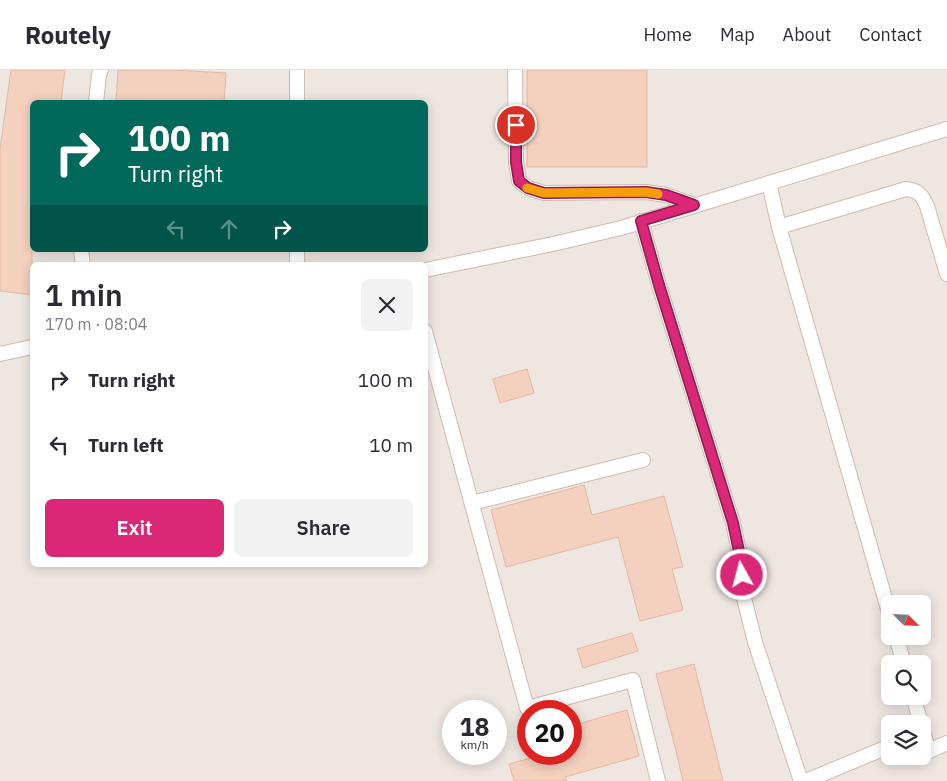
<!DOCTYPE html>
<html lang="en">
<head>
<meta charset="utf-8">
<style>
  :root { --surface:#fff; --page:#f2f2f3; --text:#2b2b33; --muted:#7c7c81; --line:#e1e1e2; --accent:#db2777 }
  body { margin:0; font-family:"IBM Plex Sans",sans-serif; background:var(--page); color:var(--text); height:100vh; display:flex; flex-direction:column; font-size:19px; white-space:nowrap }
  * { box-sizing:border-box; margin:0 }
  p { font-size:16px; color:var(--muted) }
  .icon { flex:none; width:28px; height:28px; fill:none; stroke:currentColor; stroke-width:2; stroke-linecap:round; stroke-linejoin:round }
  .map { position:relative; flex:1; overflow:hidden }
  .details { position:absolute; left:30px; top:192px; width:398px; height:305px; display:flex; flex-direction:column; background:var(--surface); border-radius:8px; box-shadow:0 2px 12px #0003 }
  .details>* { flex:none }
  .hud { position:absolute; left:30px; top:30px; width:398px; height:152px; border-radius:8px; box-shadow:0 2px 12px #0003; background:#00695c; color:#fff; overflow:hidden }
  .needle { width:32px; rotate:114deg }
  .tools { position:absolute; left:881px; top:525px; display:grid; gap:10px }
  .tools a { display:grid; place-items:center; width:50px; height:50px; border-radius:8px; background:var(--surface); box-shadow:0 2px 12px #0003; font-size:25px }
  .speed { position:absolute; left:442px; top:630px; display:flex; gap:10px; font-size:25px; font-weight:700; text-align:center }
  .speed>* { display:grid; place-content:center; width:65px; height:65px; border-radius:50%; background:var(--surface); box-shadow:0 2px 12px #0003; line-height:1 }
  .speed small { font-size:12px; font-weight:400 }
  .speed .limit { border:8px solid #d22; background:#fff; color:#111 }
  .pin { position:absolute; display:grid; place-items:center; width:42px; height:42px; color:#fff; margin:-21px; border:2px solid #fff; border-radius:50%; box-shadow:0 1px 5px #0007 }
  .me { position:absolute; width:55px; margin:-28px; rotate:353deg; stroke-linejoin:round; filter:drop-shadow(0 0 4px #0008) }
  .turn { display:flex; align-items:center; gap:18px; height:105px; padding:0 15px; font-size:22px }
  .turn .icon { width:65px; height:65px; stroke-width:2.5 }
  .turn b { display:block; font-size:35px; line-height:42px }
  .lanes { display:flex; align-items:center; height:48px; padding:0 15px; background:#0003; justify-content:center; gap:25px; direction:ltr }
  .lanes .off { opacity:.35 }
  .round { display:grid; place-items:center; flex:none; width:52px; height:52px; border-radius:8px; background:var(--page) }
  .overview { display:flex; align-items:center; justify-content:space-between; height:85px; padding:0 15px }
  h1 { font-size:30px; font-weight:600; line-height:38px }
  .action { display:flex; gap:10px; margin-top:auto; padding:10px 15px }
  .action a { flex:1; height:58px; border-radius:8px; background:var(--accent); color:#fff; font-size:20px; font-weight:600; line-height:58px; text-align:center }
  .action a+a { background:var(--page); color:var(--text) }
  ul { padding:0; list-style:none }
  li { display:flex; align-items:center; gap:15px; height:65px; padding:0 15px }
  li div { flex:1 }
  li b { display:block; font-size:19px }
  li em { font-style:normal }
  header { display:flex; align-items:center; gap:30px; box-sizing:border-box; height:70px; padding:0 25px; background:var(--surface); border-bottom:1px solid var(--line) }
  header strong { font-size:24px }
  nav { display:flex; gap:28px; margin-inline-start:auto; font-size:18px }
  .map>svg:first-child { display:block }
  .industrial { fill:#eee6e1; fill-rule:evenodd }
  .building { fill:#f4d0be; stroke:#e7b69e }
  .lines { fill:none; stroke-linecap:round; stroke-linejoin:round }
  .service-casing { stroke:#d0baac; stroke-width:16 }
  .service { stroke:#fff; stroke-width:14 }
  .route-casing { stroke:#8e194d; stroke-width:12 }
  .route { stroke:#db2777; stroke-width:9 }
  .slow { stroke:#f59e0b; stroke-width:9 }
</style>
</head>
<body>
<header>
<strong>Routely</strong>
<nav><a>Home</a><a>Map</a><a>About</a><a>Contact</a></nav>
</header>
<div class="map">
<svg width="947" height="711" viewBox="0 0 947 711">
  <rect width="100%" height="100%" fill="#fdf4e8"/>
  <path class="industrial" d="M0 0H947V711H0ZM32 32H425V180H32ZM32 195H425V495H32ZM890 534H922V566H890ZM890 594H922V626H890ZM454 641H496V684H454ZM529 641H571V684H529ZM890 654H922V686H890Z"/>
  <g class="building">
    <path d="M11 0H65L61 32H32V225L0 221V79Z"/>
    <path d="M118 0H175L226 3 224 32H116Z"/>
    <rect x="527" y="0" width="120" height="97"/>
    <path d="M527 299 534 323 500 333 493 309Z"/>
    <path d="M584 415 592 445 664 426 683 497 672 499 683 540 640 551 618 467 506 497 491 440Z"/>
    <path d="M632 563 638 581 583 598 577 579Z"/>
    <path d="M694 594 723 711H683L676 681 656 604Z"/>
    <path d="M627 640 639 686 565 707 567 711H514L509 694 546 684H571V656Z"/>
  </g>
  <g class="lines">
    <defs>
      <g id="service">
        <path d="M297 0V32"/>
        <path d="M515 0 516 92 519 111 528 118 544 123 646 122 666 125 694 135"/>
        <path d="M96 32 99 5 101 0"/>
        <path d="M769 113 779 157 890 546"/>
        <path d="M641 151 659 215 733 453 740 486 743 524 755 572 801 711"/>
        <path d="M779 157 906 119C919 121 921 124 927 136L947 204"/>
        <path d="M81 180 83 195"/>
        <path d="M297 195V180"/>
        <path d="M425 200 553 174 621 158 947 59"/>
        <path d="M425 261 527 638 633 610 658 711"/>
        <path d="M0 284 32 277"/>
        <path d="M472 433 643 390"/>
        <path d="M896 566 904 594"/>
        <path d="M913 626 921 654"/>
        <path d="M922 659 929 681 947 673"/>
        <path d="M806 711 890 676"/>
      </g>
    </defs>
    <use href="#service" class="service-casing"/>
    <use href="#service" class="service"/>
  </g>
  <g class="lines">
    <defs>
      <path id="route" d="M516 55V92L519 111 528 118 544 123 646 122 666 125 694 135 641 151 659 215 733 453 740 486 742 505"/>
    </defs>
    <use href="#route" class="route-casing"/>
    <use href="#route" class="route"/>
    <path class="slow" d="M527 118 544 123 646 122 658 124"/>
  </g>
</svg>
<div class="tools">
<a><svg class="needle" viewBox="-14 -14 28 28"><path d="M0-13l5 13h-10z" fill="#e53935"/><path d="M0 13l5-13h-10z" fill="#7c7c81"/></svg></a>
<a><svg class="icon" aria-label="search" viewBox="0 0 24 24"><circle cx="10" cy="10" r="6"/><path d="M15 15l6 6"/></svg></a>
<a><svg class="icon" aria-label="layers" viewBox="0 0 24 24"><path d="M12 4l9 5-9 5-9-5zM3 14l9 5 9-5"/></svg></a>
</div>
<div class="speed"><div>18<small>km/h</small></div><div class="limit">20</div></div>
<div class="pin" style="left:516px;top:55px;background:#d93025"><svg class="icon" aria-label="arrive" viewBox="0 0 24 24"><path d="M6 21V4h12l-3 4 3 4H6"/></svg></div>
<svg class="me" style="left:742px;top:505px" viewBox="-20 -20 40 40"><circle r="17" fill="#db2777" stroke="#fff" stroke-width="3"/><path d="M0-11L8 9 0 5-8 9z" fill="#fff"/></svg>
<div class="hud">
<div class="turn"><svg class="icon" aria-label="right" viewBox="0 0 24 24"><path d="M7 20v-9h11M14 6l5 5-5 5"/></svg><div><b>100 m</b>Turn right</div></div>
<div class="lanes"><svg class="icon off" aria-label="left" viewBox="0 0 24 24"><path d="M17 20v-9H6M10 6l-5 5 5 5"/></svg><svg class="icon off" aria-label="ahead" viewBox="0 0 24 24"><path d="M12 20V5M6 11l6-6 6 6"/></svg><svg class="icon" aria-label="right" viewBox="0 0 24 24"><path d="M7 20v-9h11M14 6l5 5-5 5"/></svg></div>
</div>
<section class="details">
<div class="overview"><div><h1>1 min</h1><p>170 m · 08:04</p></div><a class="round"><svg class="icon" aria-label="close" viewBox="0 0 24 24"><path d="M6 6l12 12M18 6L6 18"/></svg></a></div>
<ul>
<li><svg class="icon" aria-label="right" viewBox="0 0 24 24"><path d="M7 20v-9h11M14 6l5 5-5 5"/></svg><div><b>Turn right</b></div><em>100 m</em></li>
<li><svg class="icon" aria-label="left" viewBox="0 0 24 24"><path d="M17 20v-9H6M10 6l-5 5 5 5"/></svg><div><b>Turn left</b></div><em>10 m</em></li>
</ul>
<div class="action"><a>Exit</a><a>Share</a></div>
</section>
</div>
</body>
</html>
